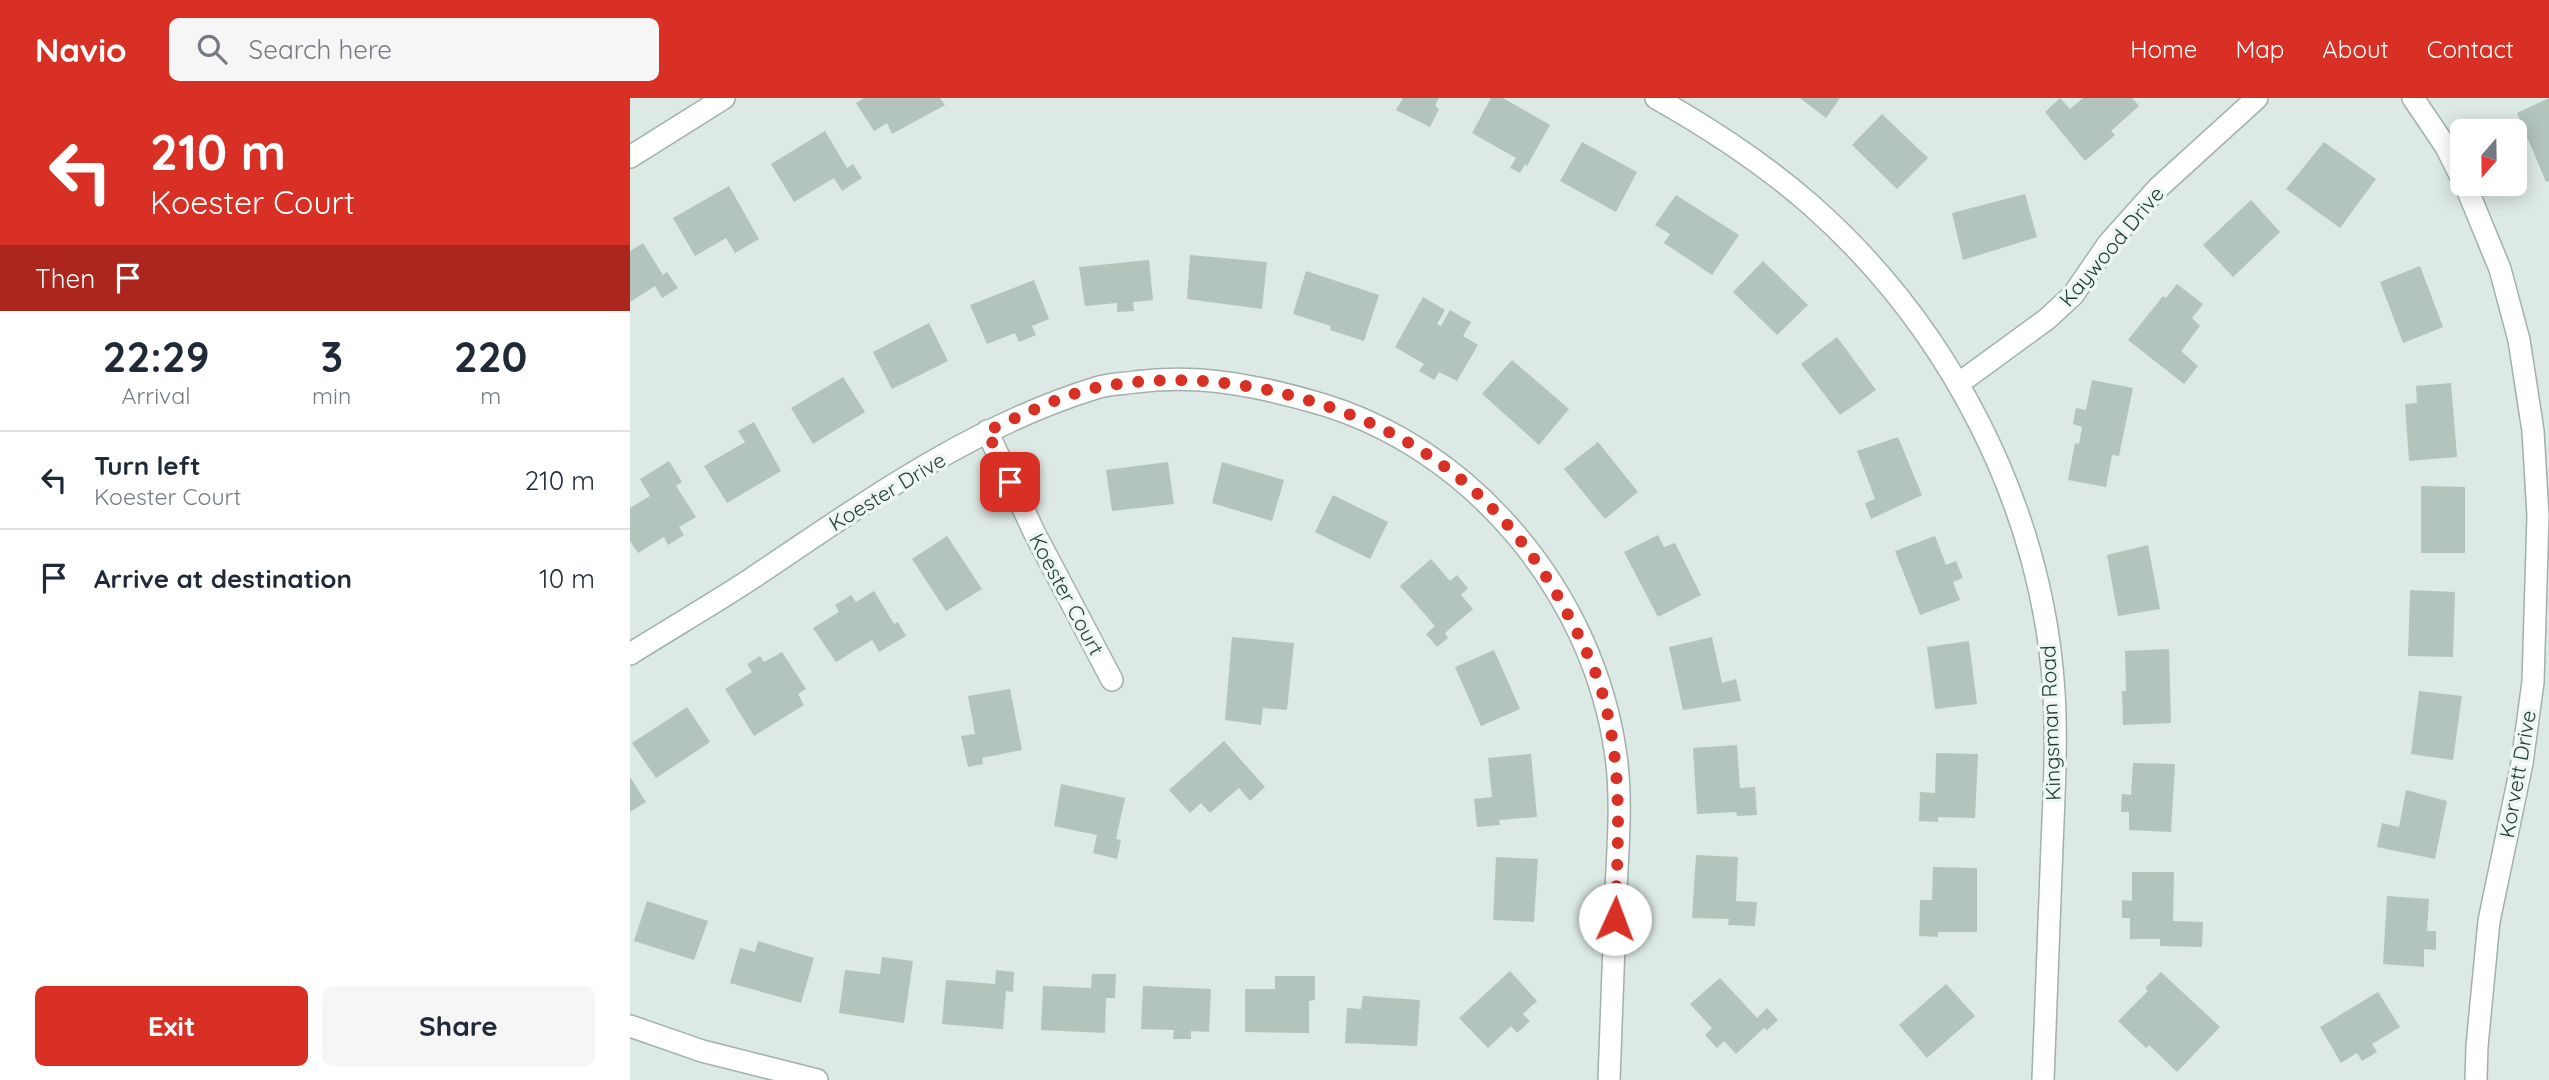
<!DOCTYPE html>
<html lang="en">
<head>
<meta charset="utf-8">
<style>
  :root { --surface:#fff; --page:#f6f6f7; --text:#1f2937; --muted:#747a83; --line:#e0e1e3; --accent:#d93025 }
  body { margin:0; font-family:Quicksand,sans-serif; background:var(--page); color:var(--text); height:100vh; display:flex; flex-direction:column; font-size:26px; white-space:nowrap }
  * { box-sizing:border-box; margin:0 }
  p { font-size:23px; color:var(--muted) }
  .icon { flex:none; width:38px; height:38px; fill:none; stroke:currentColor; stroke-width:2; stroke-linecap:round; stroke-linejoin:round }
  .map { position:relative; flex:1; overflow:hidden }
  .details { display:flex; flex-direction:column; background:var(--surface); width:630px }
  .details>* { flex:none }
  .hud { background:#d93025; color:#fff; overflow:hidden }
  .needle { width:46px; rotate:200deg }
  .controls { position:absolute; left:1820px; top:21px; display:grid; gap:14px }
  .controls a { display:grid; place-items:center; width:77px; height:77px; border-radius:10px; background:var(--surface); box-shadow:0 4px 18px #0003; font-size:35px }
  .pin { position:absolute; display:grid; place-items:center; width:60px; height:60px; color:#fff; margin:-30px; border-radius:14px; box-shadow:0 4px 10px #0006 }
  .me { position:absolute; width:77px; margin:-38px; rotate:2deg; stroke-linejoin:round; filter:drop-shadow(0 0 5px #0008) }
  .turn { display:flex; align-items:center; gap:24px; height:147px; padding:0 35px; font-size:32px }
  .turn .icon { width:91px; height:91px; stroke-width:2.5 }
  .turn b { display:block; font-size:49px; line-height:60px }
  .then { display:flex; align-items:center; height:66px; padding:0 35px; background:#0003; gap:14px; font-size:26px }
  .eta { display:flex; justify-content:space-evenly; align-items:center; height:119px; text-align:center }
  .eta b { font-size:42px; font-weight:800; line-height:49px }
  .cta { display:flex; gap:14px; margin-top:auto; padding:14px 35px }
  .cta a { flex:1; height:80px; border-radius:10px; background:var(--accent); color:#fff; font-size:28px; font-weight:800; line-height:80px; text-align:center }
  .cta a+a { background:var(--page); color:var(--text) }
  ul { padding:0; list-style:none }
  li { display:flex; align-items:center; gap:21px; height:98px; padding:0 35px; border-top:2px solid var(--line) }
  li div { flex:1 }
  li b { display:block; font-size:26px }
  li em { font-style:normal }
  header { display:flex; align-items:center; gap:42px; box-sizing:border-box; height:98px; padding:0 35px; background:var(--accent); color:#fff }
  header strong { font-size:33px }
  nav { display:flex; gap:38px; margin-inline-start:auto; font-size:24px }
  .search { width:490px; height:63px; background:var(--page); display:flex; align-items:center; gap:18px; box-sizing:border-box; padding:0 24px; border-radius:10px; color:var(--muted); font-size:26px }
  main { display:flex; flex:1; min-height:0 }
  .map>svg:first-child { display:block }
  .building { fill:#b3c4bd }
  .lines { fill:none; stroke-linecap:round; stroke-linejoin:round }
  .minor-casing { stroke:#a0b1ab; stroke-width:24 }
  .minor { stroke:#fff; stroke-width:21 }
  .route { stroke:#d93025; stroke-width:12; stroke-dasharray:0 21.6 }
  .labels { text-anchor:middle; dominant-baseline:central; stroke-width:7; stroke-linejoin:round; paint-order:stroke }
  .street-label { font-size:21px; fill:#1f3932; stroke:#edf6f2 }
</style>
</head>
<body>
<header>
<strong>Navio</strong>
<div class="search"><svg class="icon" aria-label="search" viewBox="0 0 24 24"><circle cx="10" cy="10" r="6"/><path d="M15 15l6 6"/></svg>Search here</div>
<nav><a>Home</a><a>Map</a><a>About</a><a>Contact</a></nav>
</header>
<main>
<section class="details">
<div class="hud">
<div class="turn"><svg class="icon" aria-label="left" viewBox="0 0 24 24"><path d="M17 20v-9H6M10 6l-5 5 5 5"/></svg><div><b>210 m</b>Koester Court</div></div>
<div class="then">Then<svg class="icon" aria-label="arrive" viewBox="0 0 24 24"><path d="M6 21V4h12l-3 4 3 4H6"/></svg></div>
</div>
<div class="eta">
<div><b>22:29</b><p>Arrival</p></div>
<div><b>3</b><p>min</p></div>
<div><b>220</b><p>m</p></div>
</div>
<ul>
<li><svg class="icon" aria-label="left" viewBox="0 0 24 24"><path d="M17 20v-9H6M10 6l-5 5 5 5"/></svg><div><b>Turn left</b><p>Koester Court</p></div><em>210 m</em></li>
<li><svg class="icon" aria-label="arrive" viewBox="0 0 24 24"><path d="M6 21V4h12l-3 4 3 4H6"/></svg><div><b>Arrive at destination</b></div><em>10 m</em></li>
</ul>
<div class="cta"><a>Exit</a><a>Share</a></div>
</section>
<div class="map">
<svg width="1919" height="982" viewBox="0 0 1919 982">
  <rect width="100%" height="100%" fill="#dde9e4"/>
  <g class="building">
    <path d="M234 0H310L315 7 262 36 257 25 244 33 226 5Z"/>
    <path d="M773 0H809L805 8 809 11 800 29 766 12Z"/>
    <path d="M861 0H873L920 27 897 68 895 66 890 75 880 70 886 60 842 35Z"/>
    <path d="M1170 0H1210L1196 20Z"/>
    <path d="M1430 0 1440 11 1453 0H1502L1509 8 1481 33 1485 37 1455 63 1415 14Z"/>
    <path d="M1919 0V83L1916 84 1887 15Z"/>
    <path d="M1252 16 1298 60 1267 91 1222 47Z"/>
    <path d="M195 33 217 70 223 66 232 80 212 93 204 80 164 104 141 66Z"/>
    <path d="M952 44 1007 74 986 114 930 83Z"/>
    <path d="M1694 44 1746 81 1710 130 1656 91Z"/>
    <path d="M99 88 129 141 105 155 96 140 65 158 43 120Z"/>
    <path d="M1395 96 1407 139 1333 162 1322 115Z"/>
    <path d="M1046 97 1109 137 1082 177 1034 145 1040 136 1025 127Z"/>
    <path d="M1621 102 1650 134 1603 179 1573 147Z"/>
    <path d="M13 145 33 177 37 174 48 190 32 200 25 188 0 204V153Z"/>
    <path d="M560 157 637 164 632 211 557 201Z"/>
    <path d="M519 162 523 202 503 204 504 213 487 214V205L455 208 449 169Z"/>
    <path d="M1133 163 1178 207 1147 237 1103 194Z"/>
    <path d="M1790 168 1813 229 1773 245 1750 184Z"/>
    <path d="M676 173 749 197 734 243 700 232 701 228 663 216Z"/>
    <path d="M404 182 419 221 402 228 406 237 389 244 385 235 357 246 340 207Z"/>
    <path d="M1547 186 1573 206 1562 220 1570 228 1551 253 1568 268 1554 286 1498 242 1533 198 1536 200Z"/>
    <path d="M793 199 815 212 807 226 811 228 820 212 841 224 833 238 848 247 827 283 809 274 804 282 789 273 794 266 765 249Z"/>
    <path d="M299 225 318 263 262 291 243 254Z"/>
    <path d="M1207 239 1246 292 1210 317 1171 266Z"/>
    <path d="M882 262 939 311 909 347 852 296Z"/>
    <path d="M213 279 235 314 183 346 161 310Z"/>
    <path d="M1462 282 1503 290 1489 358 1482 357 1476 389 1438 382 1445 345 1449 346 1452 329 1443 326 1446 310 1456 312Z"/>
    <path d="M1821 285 1827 359 1779 363 1775 306 1787 305 1786 288Z"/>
    <path d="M124 324 151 373 97 405 74 368 115 344 108 333Z"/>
    <path d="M1268 339 1292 397 1241 421 1235 405 1245 401 1227 353Z"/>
    <path d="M968 344 1008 394 975 421 934 371Z"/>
    <path d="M39 363 52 384 46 388 66 419 49 429 54 437 38 447 34 439 8 455 0 443V410L20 398 10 381Z"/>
    <path d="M538 364 544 406 482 413 476 372Z"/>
    <path d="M592 364 654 382 642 423 582 405Z"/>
    <path d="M1791 388 1835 389V455H1791Z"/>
    <path d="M703 397 758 424 740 461 685 434Z"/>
    <path d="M1028 437 1034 449 1045 445 1071 497 1028 519 994 454Z"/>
    <path d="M317 438 352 491 316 513 282 461Z"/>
    <path d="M1305 438 1316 467 1326 463 1333 480 1323 484 1330 502 1290 517 1265 453Z"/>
    <path d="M1518 447 1530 511 1488 518 1477 457Z"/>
    <path d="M801 461 820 483 827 477 838 490 831 497 843 511 815 535 818 540 807 549 796 536 805 528 770 488Z"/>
    <path d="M1780 492 1825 494 1823 559 1778 558Z"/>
    <path d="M244 493 264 526 268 524 276 538 249 554 242 542 206 564 183 530 209 514 205 507 221 497 226 504Z"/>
    <path d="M602 539 664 545 657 612 633 610 631 627 595 622Z"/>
    <path d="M1082 539 1092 585 1106 581 1111 603 1053 612 1039 549Z"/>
    <path d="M1339 543 1347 606 1305 611 1297 549Z"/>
    <path d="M1539 551 1541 625 1493 627 1492 593H1496L1495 553Z"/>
    <path d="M864 552 890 611 851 628 825 569Z"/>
    <path d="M152 554 176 591 168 596 174 607 124 638 95 591 122 574 117 566 130 558 134 564Z"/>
    <path d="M380 591 392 652 352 660 353 666 338 669 331 638 345 636 338 598Z"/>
    <path d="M1789 593 1832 598 1823 662 1781 656Z"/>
    <path d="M57 609 80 644 26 680 2 645Z"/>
    <path d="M594 643 635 689 620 703 609 690 580 715 571 705 560 715 539 692Z"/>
    <path d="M1107 647 1110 690 1125 689 1127 717 1107 718 1106 714 1067 716 1063 650Z"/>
    <path d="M1306 655 1348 656 1345 720 1308 719V724L1289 723 1290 694 1305 695Z"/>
    <path d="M901 656 907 719 869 722 870 727 847 729 844 701 862 699 858 660Z"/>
    <path d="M1503 665 1545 666 1541 734 1499 732V714H1491L1492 696 1501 697Z"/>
    <path d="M0 679 16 704 0 714Z"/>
    <path d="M431 686 495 700 486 741 491 742 487 761 463 755 467 737 424 728Z"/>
    <path d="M1776 692 1817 703 1805 761 1747 749 1752 725 1769 729Z"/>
    <path d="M1066 757 1108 759 1106 803 1127 804 1125 828 1098 827 1099 821 1062 820Z"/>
    <path d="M866 759 908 761 904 824 863 822Z"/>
    <path d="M1303 769 1347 770V834H1308V839L1289 838 1290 802H1302Z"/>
    <path d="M1502 774H1544L1543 823 1573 824 1572 849 1530 848V841H1500V820H1492V802L1502 803Z"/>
    <path d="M1757 798 1799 801 1797 833H1806V852L1794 851V869L1753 866Z"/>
    <path d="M17 803 78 823 64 862 4 843Z"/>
    <path d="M128 843 184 860 171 905 100 885 110 850 125 854Z"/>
    <path d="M252 859 283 863 274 925 209 915 215 872 250 876Z"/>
    <path d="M366 872 384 874 383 894 376 893 373 931 312 926 316 882 365 886Z"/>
    <path d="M880 873 907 903 893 916 900 923 887 935 881 928 858 950 829 920Z"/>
    <path d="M1531 874 1590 929 1547 974 1519 947 1516 950 1488 923 1518 893 1515 890Z"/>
    <path d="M462 876H486L485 900H476L475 935 411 932 413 888 461 890Z"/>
    <path d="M645 878H685V902L679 903V935L615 934V891H645Z"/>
    <path d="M1090 880 1127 920 1137 910 1148 922 1137 932 1134 930 1106 956 1094 943 1087 950 1075 937 1082 930 1060 906Z"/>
    <path d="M1316 886 1345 918 1297 960 1269 927Z"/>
    <path d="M513 888 581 891 579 934 561 933V941H543L544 932 511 931Z"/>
    <path d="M1748 894 1770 929 1742 946 1747 954 1732 963 1727 955 1711 965 1690 929Z"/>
    <path d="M733 898 790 902 787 948 715 945 717 910 731 911Z"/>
  </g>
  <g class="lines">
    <defs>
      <g id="minor">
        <path d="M1026 0C1081 31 1133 65 1181 107 1320 230 1412 408 1424 594 1427 646 1424 697 1422 748 1419 826 1416 904 1413 982"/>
        <path d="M1783 0 1816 49 1832 81"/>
        <path d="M0 59 94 0"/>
        <path d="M1835 86 1870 171 1889 242 1903 333 1908 418 1903 584 1892 665 1859 823 1847 948 1846 982"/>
        <path d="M1328 286 1417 221 1443 197 1478 146 1528 90 1627 0"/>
        <path d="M357 333 404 434 482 582"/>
        <path d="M0 556C40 531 81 507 121 481 230 408 339 329 466 290 478 286 492 286 505 284 567 276 625 287 684 304 842 348 964 496 986 658 992 702 988 747 986 792 984 855 981 919 979 982"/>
        <path d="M0 928 72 953 187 982"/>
      </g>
    </defs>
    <use href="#minor" class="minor-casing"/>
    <use href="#minor" class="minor"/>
  </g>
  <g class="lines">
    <path class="route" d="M380 384 357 333C393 317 437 294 475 288 543 277 608 282 674 301 793 335 878 404 936 513 952 543 967 573 975 605 993 677 988 748 985 821"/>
  </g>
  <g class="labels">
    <g class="street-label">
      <text transform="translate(1481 148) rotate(-50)">Kaywood Drive</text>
      <text transform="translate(257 393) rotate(-31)">Koester Drive</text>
      <text transform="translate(437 496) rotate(62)">Koester Court</text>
      <text transform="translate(1420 625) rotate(-92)">Kingsman Road</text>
      <text transform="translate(1887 676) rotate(-80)">Korvett Drive</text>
    </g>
  </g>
</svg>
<div class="controls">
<a><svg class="needle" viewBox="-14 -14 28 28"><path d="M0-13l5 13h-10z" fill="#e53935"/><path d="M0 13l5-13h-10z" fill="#747a83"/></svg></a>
</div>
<div class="pin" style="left:380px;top:384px;background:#d93025"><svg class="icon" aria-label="arrive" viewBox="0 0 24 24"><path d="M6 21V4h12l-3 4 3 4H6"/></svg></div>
<svg class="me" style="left:985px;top:821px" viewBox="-20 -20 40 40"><circle r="19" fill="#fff"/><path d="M0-13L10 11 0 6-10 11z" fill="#d93025"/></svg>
</div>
</main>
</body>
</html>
